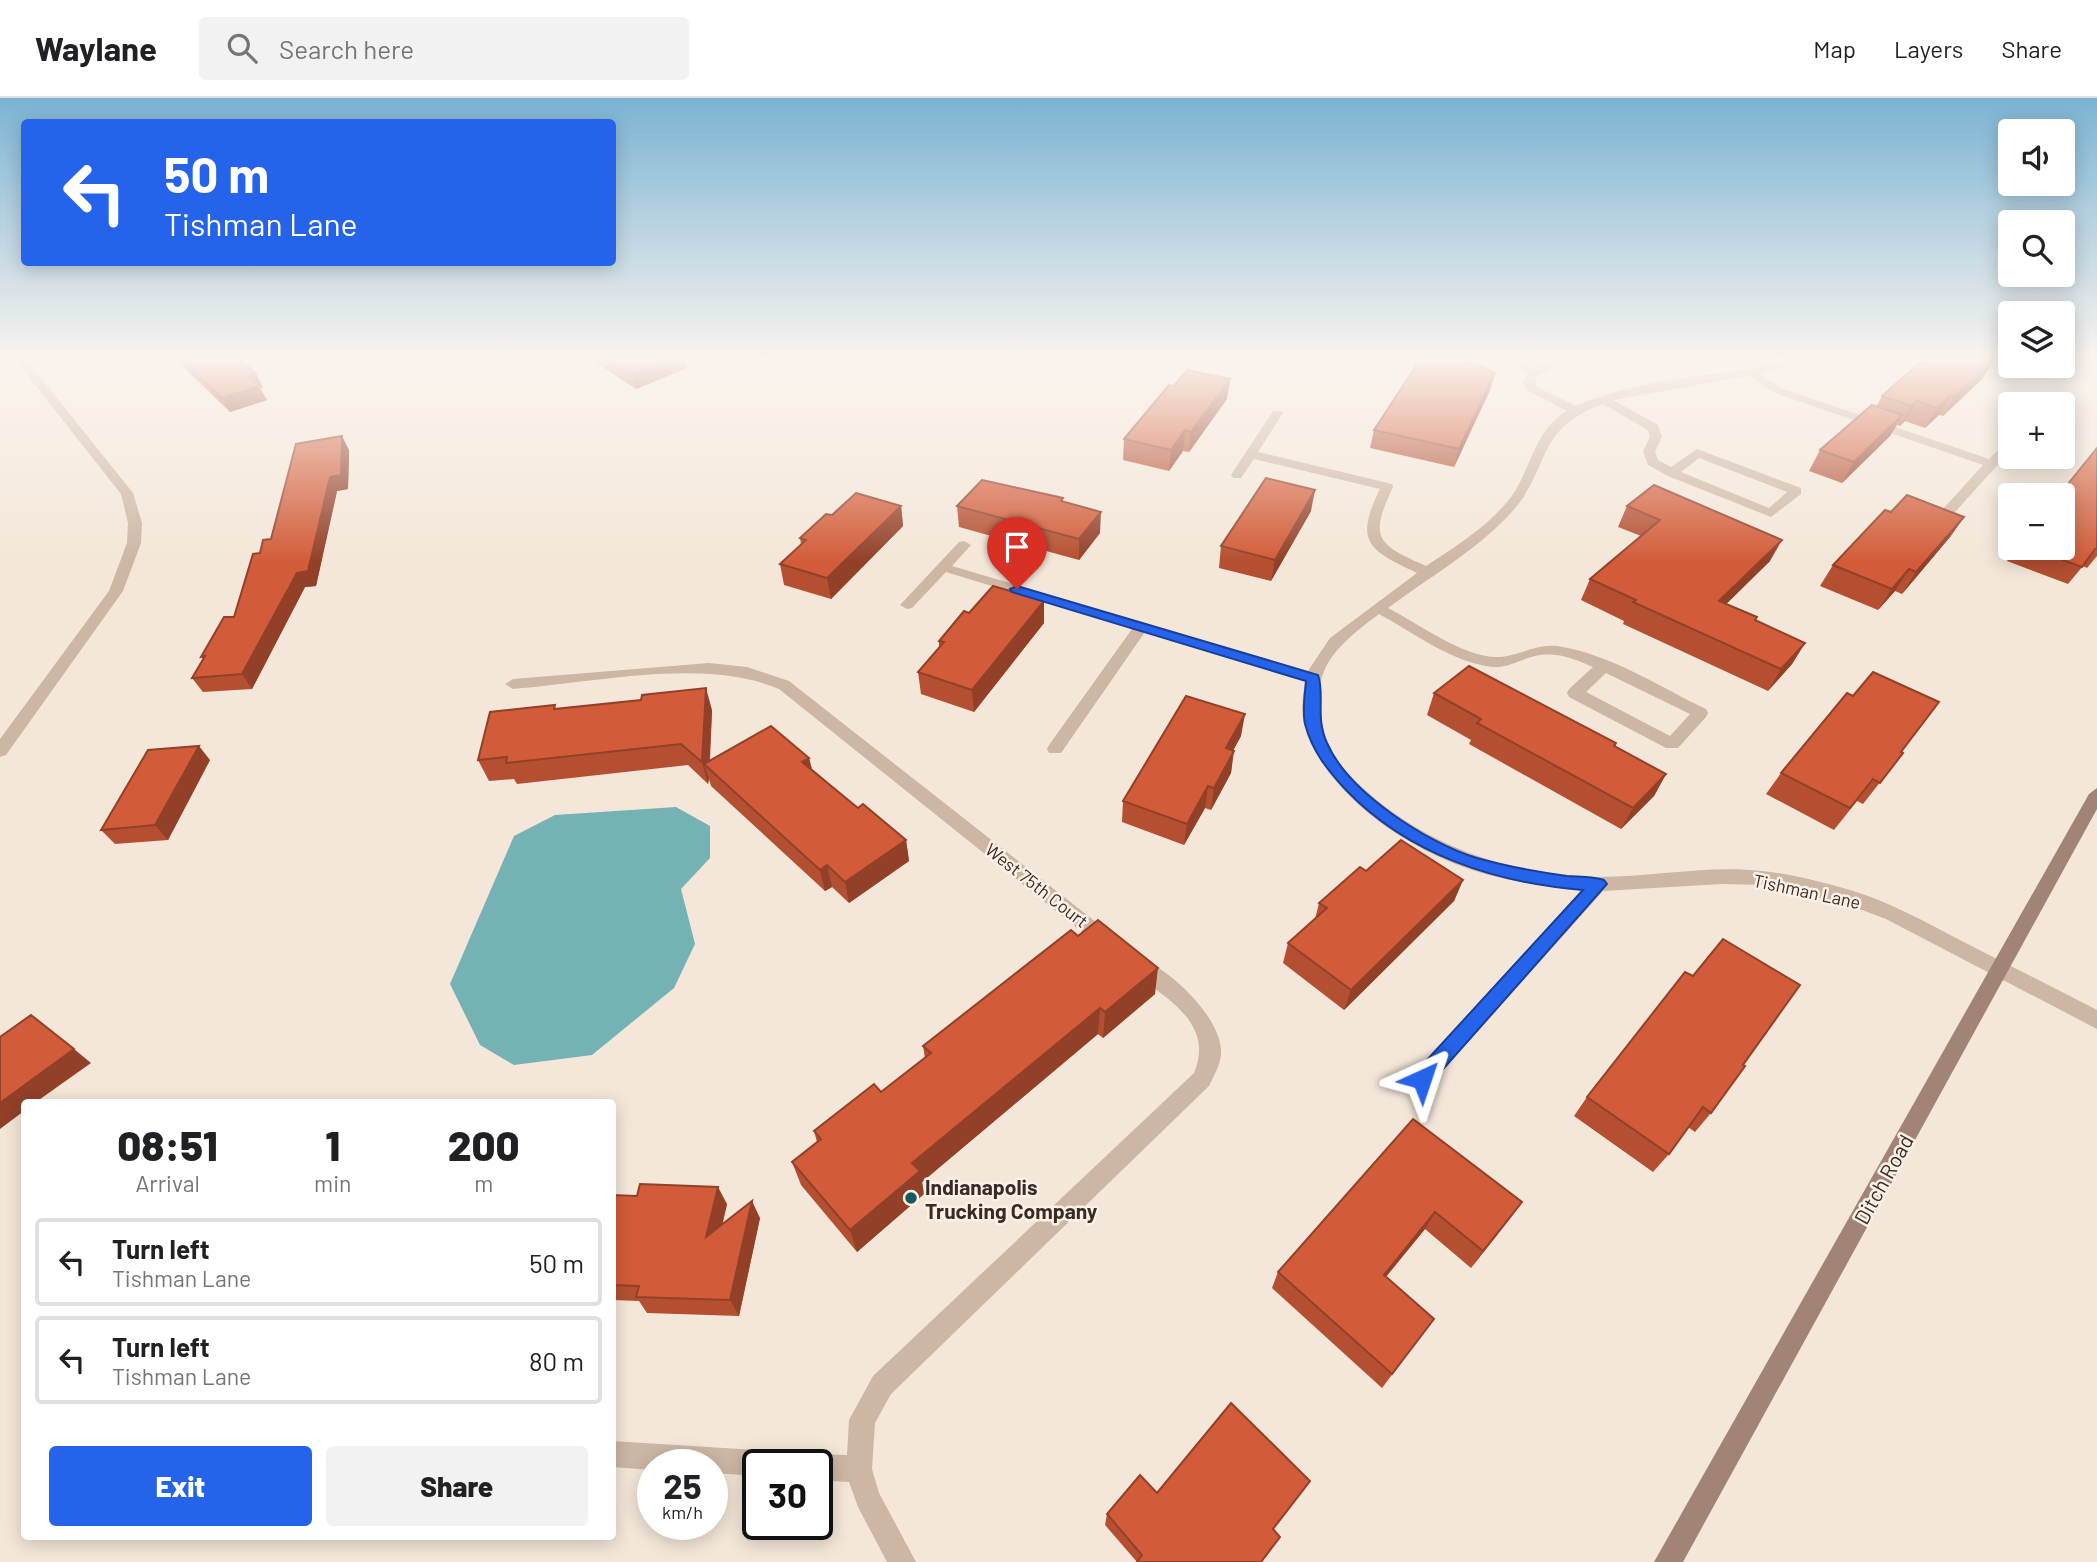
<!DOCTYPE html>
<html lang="en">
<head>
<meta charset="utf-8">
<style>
  :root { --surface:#fff; --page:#f2f2f2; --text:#202124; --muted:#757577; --line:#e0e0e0; --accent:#2563eb }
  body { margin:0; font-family:Barlow,sans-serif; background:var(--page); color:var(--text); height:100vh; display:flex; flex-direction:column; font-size:26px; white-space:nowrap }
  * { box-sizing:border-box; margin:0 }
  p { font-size:23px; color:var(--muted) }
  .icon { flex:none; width:38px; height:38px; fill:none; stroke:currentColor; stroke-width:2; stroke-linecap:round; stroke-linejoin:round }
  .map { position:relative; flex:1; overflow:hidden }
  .drawer { position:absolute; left:21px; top:1001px; width:595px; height:441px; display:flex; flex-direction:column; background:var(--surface); border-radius:7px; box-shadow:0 4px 18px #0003 }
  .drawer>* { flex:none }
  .guide { position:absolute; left:21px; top:21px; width:595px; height:147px; border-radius:7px; box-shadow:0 4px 18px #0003; background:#2563eb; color:#fff; overflow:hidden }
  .controls { position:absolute; left:1998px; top:21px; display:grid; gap:14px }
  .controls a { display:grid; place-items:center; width:77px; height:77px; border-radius:7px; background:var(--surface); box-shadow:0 4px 18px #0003; font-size:35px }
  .speed { position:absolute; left:637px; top:1351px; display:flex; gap:14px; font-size:35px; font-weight:700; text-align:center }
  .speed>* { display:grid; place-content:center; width:91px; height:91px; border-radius:50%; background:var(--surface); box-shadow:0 4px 18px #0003; line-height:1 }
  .speed small { font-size:18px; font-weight:400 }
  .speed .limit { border:4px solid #111; border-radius:10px; background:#fff; color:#111 }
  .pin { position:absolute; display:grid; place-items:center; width:60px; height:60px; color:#fff; margin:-72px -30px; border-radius:50% 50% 50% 0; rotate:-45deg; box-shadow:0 0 7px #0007 }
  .pin .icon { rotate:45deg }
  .me { position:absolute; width:77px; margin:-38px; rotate:42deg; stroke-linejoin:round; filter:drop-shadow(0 0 5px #0008) }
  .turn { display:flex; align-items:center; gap:24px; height:147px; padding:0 28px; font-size:32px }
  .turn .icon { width:91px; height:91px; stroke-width:2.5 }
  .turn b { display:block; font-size:49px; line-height:60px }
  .eta { display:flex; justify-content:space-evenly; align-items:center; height:119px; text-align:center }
  .eta b { font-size:42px; font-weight:800; line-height:49px }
  .primary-button { display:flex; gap:14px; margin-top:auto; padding:14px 28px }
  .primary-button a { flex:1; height:80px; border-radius:7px; background:var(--accent); color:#fff; font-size:28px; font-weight:800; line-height:80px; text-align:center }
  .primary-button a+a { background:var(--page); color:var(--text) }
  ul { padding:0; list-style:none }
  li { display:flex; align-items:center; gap:21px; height:88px; margin:0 14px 10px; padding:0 14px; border:4px solid var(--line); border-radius:7px }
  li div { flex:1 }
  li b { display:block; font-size:26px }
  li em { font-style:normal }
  header { display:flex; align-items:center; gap:42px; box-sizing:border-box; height:98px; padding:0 35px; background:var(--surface); border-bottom:2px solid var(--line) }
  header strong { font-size:33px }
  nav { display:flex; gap:38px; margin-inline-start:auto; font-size:24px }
  .search { width:490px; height:63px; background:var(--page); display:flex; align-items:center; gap:18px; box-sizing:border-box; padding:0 24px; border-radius:7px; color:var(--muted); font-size:26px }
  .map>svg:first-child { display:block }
  .water { fill:#75b2b4 }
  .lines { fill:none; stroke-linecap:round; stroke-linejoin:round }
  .street { fill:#cdb6a4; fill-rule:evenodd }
  .secondary { fill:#a18475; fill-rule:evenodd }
  .wall { fill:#b54f31 }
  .shaded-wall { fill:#934028 }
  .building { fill:#d25c39; stroke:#934028; stroke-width:2 }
  .route { fill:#2563eb; stroke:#184099; stroke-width:2 }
  .poi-dot { fill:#175a5e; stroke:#fbf1e6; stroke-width:2.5 }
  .labels { text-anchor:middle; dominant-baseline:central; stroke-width:5; stroke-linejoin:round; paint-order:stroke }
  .street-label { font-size:18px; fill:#382b26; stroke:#fbf1e6 }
  .near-street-label { font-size:21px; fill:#382b26; stroke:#fbf1e6 }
  .near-poi-label { font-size:21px; font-weight:bold; fill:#382b26; stroke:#fbf1e6; text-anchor:start }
</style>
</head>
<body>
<header>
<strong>Waylane</strong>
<div class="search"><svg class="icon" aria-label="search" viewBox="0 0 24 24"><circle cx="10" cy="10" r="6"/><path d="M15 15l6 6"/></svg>Search here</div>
<nav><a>Map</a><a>Layers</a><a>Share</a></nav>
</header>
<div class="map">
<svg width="2097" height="1464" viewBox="0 0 2097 1464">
  <rect width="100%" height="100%" fill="#f4e7d9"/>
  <path class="water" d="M676 709 710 728V760L681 791 695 846 674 890 592 957 514 967 480 947 450 886 514 738 555 717Z"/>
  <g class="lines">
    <g class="street">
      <path d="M13 259H24L133 395 142 425 141 445 123 493 6 657 0 659V641L109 493 127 445 128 425 121 396Z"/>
      <path d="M1498 259H1512L1534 271 1564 259H1579L1538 277 1535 284 1537 289 1576 308C1648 276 1732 279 1809 259H1827L1760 276 1783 291 1989 361 2011 340V352L1955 414 1950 415 1943 411 1983 367 1775 295 1748 278 1613 302 1658 327 1662 339 1655 353 1658 362 1671 369 1697 351 1801 390V396L1771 419 1668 378 1648 367 1643 353 1650 339 1648 332 1603 306C1533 331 1552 372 1509 417 1474 454 1428 480 1388 510 1417 525 1462 558 1495 559 1519 560 1536 543 1563 549 1613 558 1660 589 1706 611L1708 615 1706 619 1678 650H1666L1569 599 1567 595 1569 591 1593 569C1575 561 1556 553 1535 558 1521 561 1508 570 1493 569 1453 565 1414 535 1379 516 1334 550 1307 573 1324 633 1331 662 1356 685 1378 703 1440 753 1519 778 1599 779 1653 779 1708 767 1762 773 1791 776 1822 784 1850 792 1887 803 1922 822 1956 840 2003 864 2050 888 2097 912V931L1886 821 1846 806 1763 787 1722 786 1603 793 1429 988 1422 990 1415 988 1412 981 1415 974 1582 792C1543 788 1503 783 1466 770 1398 745 1317 691 1303 615 1301 605 1304 593 1305 583L1145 534 1061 655H1049L1047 651 1049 647 1132 531 946 474 912 510 907 511 900 507 959 444 964 443 971 447 952 468 1308 573 1330 540 1417 475C1368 452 1354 444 1380 391L1254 361 1241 380H1233L1231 377 1273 313H1281L1283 315 1258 354 1392 386 1393 389C1369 440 1376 446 1426 468 1456 448 1489 428 1511 399 1532 370 1534 332 1567 313L1528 293 1523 284 1528 276ZM1699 360 1787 394 1769 410 1681 374ZM1606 575 1690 616 1670 638 1586 594Z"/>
      <path d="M2082 259H2097V264L2083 261Z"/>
      <path d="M709 565 747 569 789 583 1115 839 1118 844 1115 849 1108 852 1101 849 779 591C704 559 594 585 513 591L505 586 513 581Z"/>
      <path d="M1139 860C1169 870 1224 921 1221 957 1220 967 1214 978 1209 988L891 1296 875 1325 872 1371 879 1395 916 1464H887L858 1409 849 1384 817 1382V1367H805L808 1360 817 1356 847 1357 849 1322 873 1278 1194 975C1215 925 1166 900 1132 874L1129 868 1132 862Z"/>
      <path d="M612 1343 788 1354 797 1358 801 1367H758V1378L712 1375V1367H653V1372L612 1369Z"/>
    </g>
    <path class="secondary" d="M2097 690V711L1683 1464H1654L2089 696Z"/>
  </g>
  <g class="wall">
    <path d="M173 259H237L263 289 260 290 267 302 230 314Z"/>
    <path d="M587 259H685L687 270 636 291Z"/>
    <path d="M1983 280 1943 318 1939 317 1925 330 1905 323 1900 328 1897 327 1890 338 1842 385 1809 373 1820 352 1876 309 1882 298Z"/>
    <path d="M1230 281 1227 301 1189 354 1183 353 1169 373 1123 362 1124 341 1174 288Z"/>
    <path d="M1490 292 1454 369 1370 350 1374 332Z"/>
    <path d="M2097 350V458L2087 470 2083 468 2068 486 2007 463 2017 450H2063Z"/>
    <path d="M349 352 348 391 337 393 316 488 305 489 252 591 203 594 192 580 203 561 201 559 234 519 260 455Z"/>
    <path d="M1063 400V404L1100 435 1079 462 959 429 957 408Z"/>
    <path d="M901 408 903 428 831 501 784 487 780 466 801 446 800 440 832 417Z"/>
    <path d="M1627 408 1770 463 1726 506 1755 522 1805 545 1792 566 1768 593 1623 526 1624 523 1581 502 1590 481 1641 438 1618 429Z"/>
    <path d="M1311 413 1271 483 1219 470 1221 448Z"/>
    <path d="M1891 414 1964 419 1950 439 1902 496 1895 493 1878 512 1820 488 1833 467Z"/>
    <path d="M969 515 1044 525 974 614 921 596 918 574 939 550V543Z"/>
    <path d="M1434 595 1616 645 1615 649 1666 676 1654 698 1621 731 1469 646 1471 642 1427 617Z"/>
    <path d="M557 611 712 612 710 663 809 660 812 671 858 710 906 742 909 763 849 805 832 789 825 793 711 688 709 681 708 686 688 667 517 686 514 681 489 683 478 662Z"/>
    <path d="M1241 638 1233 653 1231 675 1211 712 1205 710 1184 747 1122 724 1123 703Z"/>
    <path d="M1901 654 1903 655 1863 706 1857 703 1834 732 1766 696 1781 675Z"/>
    <path d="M210 662 168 742 115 746 101 732Z"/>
    <path d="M1366 773 1463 782 1454 803 1344 912 1283 865 1288 845 1315 821 1319 805Z"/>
    <path d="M1155 896 1103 940 1098 936 922 1084 924 1096 857 1154 801 1087 792 1064 817 1044 814 1033 881 994 925 960 923 948Z"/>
    <path d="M1743 967 1711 1015 1695 1034 1688 1029 1669 1056 1653 1074 1574 1018 1587 999Z"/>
    <path d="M1413 1021 1522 1104 1471 1170 1425 1131 1386 1179 1434 1221 1382 1290 1272 1190 1278 1174Z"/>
    <path d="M612 1097 727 1106 722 1126 760 1120 739 1218 647 1215 639 1203 612 1202Z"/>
    <path d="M1310 1383 1137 1464 1105 1427 1107 1416Z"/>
  </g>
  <g class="shaded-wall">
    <path d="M679 259H685L687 270 636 291 632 277Z"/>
    <path d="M1995 260 1983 280 1943 318 1955 298Z"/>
    <path d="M1495 275 1490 292 1454 369 1459 351Z"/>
    <path d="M256 276 263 289 260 290 267 302 230 314 222 300 248 278Z"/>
    <path d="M1230 281 1227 301 1189 354 1191 334Z"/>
    <path d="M1951 297 1939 317 1925 330 1937 310Z"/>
    <path d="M1917 303 1905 323 1900 328 1912 308Z"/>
    <path d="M1902 317 1890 338 1842 385 1854 364Z"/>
    <path d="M1185 332 1183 353 1169 373 1171 352Z"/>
    <path d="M342 338 349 352 348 391 337 393 316 488 305 489 252 591 242 576Z"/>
    <path d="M1315 392 1311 413 1271 483 1275 462Z"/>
    <path d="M901 408 903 428 831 501 827 480Z"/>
    <path d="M1101 414 1100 435 1079 462V441Z"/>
    <path d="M1964 419 1950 439 1902 496 1916 474Z"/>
    <path d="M1782 442 1770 463 1708 524 1719 503Z"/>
    <path d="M1909 471 1895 493 1878 512 1892 491Z"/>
    <path d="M1044 503V525L974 614 972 592Z"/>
    <path d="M1805 545 1792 566 1768 593 1781 571Z"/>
    <path d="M706 590 712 612 709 671 704 666 709 681 708 686 702 664Z"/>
    <path d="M1245 616 1241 638 1222 672 1226 650Z"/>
    <path d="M199 648 210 662 168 742 155 727Z"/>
    <path d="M1234 653 1231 675 1211 712 1214 690Z"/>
    <path d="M809 660 814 681 802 664Z"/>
    <path d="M1666 676 1654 698 1621 731 1633 710Z"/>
    <path d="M1208 688 1205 710 1184 747 1187 726Z"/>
    <path d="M906 742 909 763 849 805 845 784Z"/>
    <path d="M827 767 832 789 825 793 820 772Z"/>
    <path d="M1463 782 1454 803 1344 912 1351 892Z"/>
    <path d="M1158 870 1155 896 1103 940 1105 914Z"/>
    <path d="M1100 910 1098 936 922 1084 924 1096 857 1154 850 1132 912 1065Z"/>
    <path d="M74 951 91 965 36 1004H24V1013L0 1031V1005Z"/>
    <path d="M718 1089 727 1106 716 1156 706 1139Z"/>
    <path d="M752 1103 760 1120 739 1218 730 1202Z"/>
    <path d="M1522 1104 1509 1122 1471 1170 1483 1153Z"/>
    <path d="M1435 1114 1425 1131 1374 1193 1384 1177Z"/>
  </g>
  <g class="building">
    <path d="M179 259H237L256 276 248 278 259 288 222 300Z"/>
    <path d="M604 259H679L632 277Z"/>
    <path d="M1426 259H1463L1495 275 1459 351 1374 332 1420 262Z"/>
    <path d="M1926 259H1991L1995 260 1955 298 1951 297 1937 310 1917 303 1912 308 1882 298Z"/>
    <path d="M1187 272 1230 281 1191 334 1185 332 1171 352 1124 341 1169 287 1174 288Z"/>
    <path d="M1872 307 1902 317 1854 364 1820 352Z"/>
    <path d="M342 338 341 377 330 379 308 473 297 475 242 576 192 580 205 558 201 559 224 519H234L253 456 260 455 263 442 271 441 296 346Z"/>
    <path d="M2097 350V451H2095L2082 469 2030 450H2063V397H2059Z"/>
    <path d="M1266 380 1315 392 1275 462 1221 448Z"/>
    <path d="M982 382 1063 400 1061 403 1101 414 1079 441 957 408Z"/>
    <path d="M1654 387 1782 442 1719 503 1757 519 1755 522 1805 545 1781 571 1633 504 1636 502 1590 481 1660 422 1627 408Z"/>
    <path d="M856 395 901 408 827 480 780 466 806 442 800 440 826 416 832 417Z"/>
    <path d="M1907 397 1964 419 1916 474 1909 471 1892 491 1833 467 1885 412 1891 414Z"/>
    <path d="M993 488 1044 503 972 592 918 574 944 544 939 543 964 513 969 515Z"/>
    <path d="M1469 568 1616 645 1614 648 1666 676 1633 710 1477 625 1481 621 1434 595Z"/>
    <path d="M1873 574 1939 604 1901 654 1903 655 1880 685 1873 681 1850 710 1781 675 1847 595 1853 598Z"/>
    <path d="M706 590 702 664 681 646 506 665 507 659 478 662 490 614 555 607 554 611 641 602 642 597Z"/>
    <path d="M1186 598 1245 616 1226 650 1234 653 1214 690 1208 688 1187 726 1123 703Z"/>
    <path d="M771 628 809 660 802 664 858 710 863 706 906 742 845 784 827 767 820 772 704 666Z"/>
    <path d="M199 648 155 727 101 732 148 652Z"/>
    <path d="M1401 742 1463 782 1351 892 1288 845 1327 810 1319 805 1360 769 1366 773Z"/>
    <path d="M1098 822 1158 870 1105 914 1100 910 912 1065 920 1073 850 1132 792 1064 821 1041 814 1033 874 986 881 994 931 955 923 948 1071 832 1078 838Z"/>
    <path d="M1723 841 1800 887 1743 967 1745 968 1711 1015 1703 1009 1669 1056 1587 999 1685 874 1693 878Z"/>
    <path d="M31 917 74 951 0 1005V939Z"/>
    <path d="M1413 1021 1522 1104 1483 1153 1435 1114 1384 1177 1434 1221 1392 1276 1278 1174Z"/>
    <path d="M640 1086 718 1089 706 1139 752 1103 730 1202 636 1199 639 1188 612 1187V1097L637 1098Z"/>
    <path d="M1231 1305 1310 1383 1273 1431 1280 1439 1261 1464H1137L1142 1457 1107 1416 1140 1377 1157 1395Z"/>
  </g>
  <linearGradient id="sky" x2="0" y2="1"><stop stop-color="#7ab3d3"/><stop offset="0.56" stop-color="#faf4ee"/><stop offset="1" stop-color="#faf4ee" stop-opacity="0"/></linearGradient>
  <rect width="2097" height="464" fill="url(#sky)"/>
  <path class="route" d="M1017 488 1318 577C1325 595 1315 620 1327 645 1348 694 1427 745 1477 760 1505 768 1538 774 1567 778 1579 779 1592 778 1604 782L1607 786 1429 987 1422 990 1415 987 1413 981 1415 975 1583 792C1496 785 1409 757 1347 693 1328 673 1312 653 1305 626 1302 613 1305 596 1306 583L1012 494 1010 491Z"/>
  <circle class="poi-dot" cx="911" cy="1100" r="7"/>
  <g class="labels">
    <g class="street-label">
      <text transform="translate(1037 787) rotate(38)">West 75th Court</text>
      <text transform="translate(1807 793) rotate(12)">Tishman Lane</text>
    </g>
    <g class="near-street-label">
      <text transform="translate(1883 1081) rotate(-61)">Ditch Road</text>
    </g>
    <g class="near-poi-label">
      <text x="925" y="1088">Indianapolis<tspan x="925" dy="24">Trucking Company</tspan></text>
    </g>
  </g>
</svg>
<div class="controls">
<a><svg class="icon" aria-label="sound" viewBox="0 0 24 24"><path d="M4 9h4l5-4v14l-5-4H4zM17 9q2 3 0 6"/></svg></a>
<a><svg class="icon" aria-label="search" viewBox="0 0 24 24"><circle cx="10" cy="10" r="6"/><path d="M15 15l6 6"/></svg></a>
<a><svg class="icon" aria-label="layers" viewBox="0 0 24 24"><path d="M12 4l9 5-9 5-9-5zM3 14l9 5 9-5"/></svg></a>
<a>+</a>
<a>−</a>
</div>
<div class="speed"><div>25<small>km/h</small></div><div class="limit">30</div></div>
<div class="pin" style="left:1017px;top:491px;background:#d93025"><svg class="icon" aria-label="arrive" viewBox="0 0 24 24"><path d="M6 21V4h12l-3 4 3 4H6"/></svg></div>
<svg class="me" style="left:1422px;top:981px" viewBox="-20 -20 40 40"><path d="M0-17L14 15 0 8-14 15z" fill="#2563eb" stroke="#fff" stroke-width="4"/></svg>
<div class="guide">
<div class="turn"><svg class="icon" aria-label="left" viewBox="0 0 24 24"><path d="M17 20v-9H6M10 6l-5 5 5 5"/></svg><div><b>50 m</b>Tishman Lane</div></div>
</div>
<section class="drawer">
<div class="eta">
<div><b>08:51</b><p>Arrival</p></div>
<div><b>1</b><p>min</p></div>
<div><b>200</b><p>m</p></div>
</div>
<ul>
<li><svg class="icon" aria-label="left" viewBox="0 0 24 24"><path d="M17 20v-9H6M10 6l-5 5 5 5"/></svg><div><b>Turn left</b><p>Tishman Lane</p></div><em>50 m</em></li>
<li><svg class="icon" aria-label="left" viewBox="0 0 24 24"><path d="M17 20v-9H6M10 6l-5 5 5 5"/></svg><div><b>Turn left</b><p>Tishman Lane</p></div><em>80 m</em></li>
</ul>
<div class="primary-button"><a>Exit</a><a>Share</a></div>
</section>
</div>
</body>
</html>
